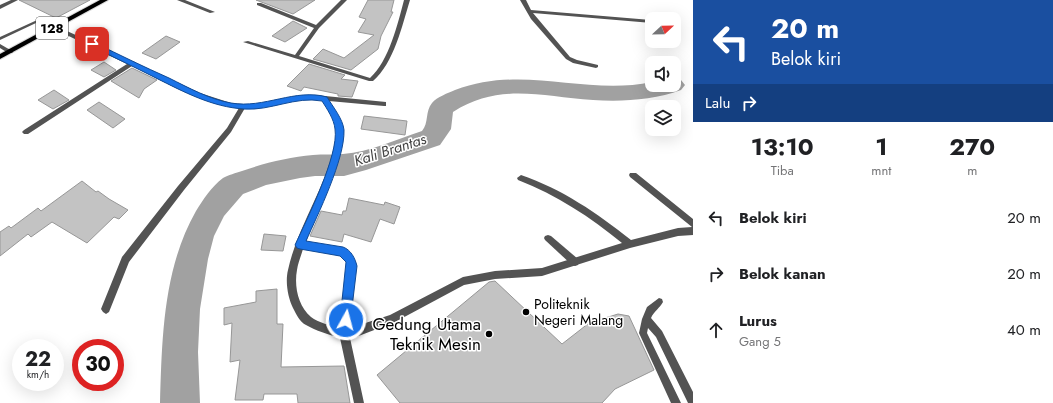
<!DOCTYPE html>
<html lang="id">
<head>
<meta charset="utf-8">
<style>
  :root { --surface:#fff; --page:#f2f2f2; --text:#202124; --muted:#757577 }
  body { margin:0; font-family:Jost,sans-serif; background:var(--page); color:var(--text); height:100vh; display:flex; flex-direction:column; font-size:15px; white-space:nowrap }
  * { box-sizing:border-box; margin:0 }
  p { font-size:13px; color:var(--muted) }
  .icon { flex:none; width:22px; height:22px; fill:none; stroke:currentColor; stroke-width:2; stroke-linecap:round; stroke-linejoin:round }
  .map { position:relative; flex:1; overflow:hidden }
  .panel { display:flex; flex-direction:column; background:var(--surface); width:360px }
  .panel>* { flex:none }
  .hud { background:#1a4fa0; color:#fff; overflow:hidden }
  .needle { width:26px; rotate:68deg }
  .buttons { position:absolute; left:645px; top:12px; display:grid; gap:8px }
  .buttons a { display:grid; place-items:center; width:36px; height:36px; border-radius:8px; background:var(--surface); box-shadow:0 4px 16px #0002; font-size:20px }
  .speed { position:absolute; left:12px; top:339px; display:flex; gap:8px; font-size:20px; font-weight:700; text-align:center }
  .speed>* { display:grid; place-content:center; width:52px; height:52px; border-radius:50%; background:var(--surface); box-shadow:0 4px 16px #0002; line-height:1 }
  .speed small { font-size:10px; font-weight:400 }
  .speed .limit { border:6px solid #d22; background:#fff; color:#111 }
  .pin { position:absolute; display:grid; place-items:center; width:34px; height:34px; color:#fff; margin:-17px; border-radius:8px; box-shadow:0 2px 6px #0006 }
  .me { position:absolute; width:44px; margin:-22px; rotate:7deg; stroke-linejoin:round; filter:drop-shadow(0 0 3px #0008) }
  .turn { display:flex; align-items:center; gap:14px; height:84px; padding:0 12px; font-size:18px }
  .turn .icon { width:52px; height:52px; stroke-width:2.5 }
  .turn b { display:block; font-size:28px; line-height:34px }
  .then { display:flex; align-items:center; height:38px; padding:0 12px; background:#0003; gap:8px; font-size:15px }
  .eta { display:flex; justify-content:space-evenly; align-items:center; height:68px; text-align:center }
  .eta b { font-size:24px; font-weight:700; line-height:28px }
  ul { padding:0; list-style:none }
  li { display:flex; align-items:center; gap:12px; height:56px; padding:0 12px }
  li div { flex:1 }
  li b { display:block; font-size:15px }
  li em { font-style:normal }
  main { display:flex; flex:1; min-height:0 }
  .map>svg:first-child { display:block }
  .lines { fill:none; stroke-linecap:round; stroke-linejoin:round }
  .river { fill:#a1a1a1; fill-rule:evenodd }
  .building { fill:#c3c3c3; stroke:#979797 }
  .primary-casing { stroke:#dbdbdb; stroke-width:2 }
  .service { fill:#535353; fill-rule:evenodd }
  .minor { fill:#535353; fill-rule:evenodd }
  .primary { fill:#000; fill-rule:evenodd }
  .route { fill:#1a73e8; stroke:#114b97 }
  .poi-dot { fill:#000; stroke:#fff; stroke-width:1.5 }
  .labels { text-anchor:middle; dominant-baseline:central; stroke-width:3; stroke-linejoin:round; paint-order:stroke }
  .shield { fill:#fff; stroke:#4c4c4c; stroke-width:1 }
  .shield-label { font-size:13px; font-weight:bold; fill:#000 }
  .poi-label { font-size:14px; fill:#000; stroke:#fff; text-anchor:start }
  .water-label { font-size:15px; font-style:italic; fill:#424242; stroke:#fff }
  .near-poi-label { font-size:17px; fill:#000; stroke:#fff; text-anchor:end }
</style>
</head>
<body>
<main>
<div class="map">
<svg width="693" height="403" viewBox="0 0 693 403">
  <rect width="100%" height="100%" fill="#fff"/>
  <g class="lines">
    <path class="river" d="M674 78 681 80 685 85 681 90C654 100 622 102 593 100 541 97 500 82 453 112L451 129 440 145 366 170 344 176H315L300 178 266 185 243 194 224 216 214 236 208 259 200 309 198 352 200 403H160C162 338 163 269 196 211 203 200 211 187 223 178 228 175 236 173 242 171 265 163 289 157 313 155 323 154 333 155 343 154 370 152 397 139 422 131 429 123 425 111 432 103 437 97 448 93 455 90 524 64 585 96 652 82V85H674Z"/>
  </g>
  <g class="building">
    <path d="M19 0H90L56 18Z"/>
    <path d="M256 0H315L293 14Z"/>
    <path d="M368 0H394L391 12H393L381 36 378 49 351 70 313 59 323 49 344 58 374 35 358 32 366 19 359 17Z"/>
    <path d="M293 21 307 28 285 42 272 36Z"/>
    <path d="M166 36 180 42 156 59 142 53Z"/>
    <path d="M104 62 116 70 104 77 91 70Z"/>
    <path d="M309 64 345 75 341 79 358 81 352 97 338 96V94L304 87 301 91 287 86Z"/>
    <path d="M132 68 157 80 144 89 139 98 111 81Z"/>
    <path d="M54 90 69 100 53 109 38 100Z"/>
    <path d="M99 102 125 119 113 128 87 110Z"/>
    <path d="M364 116 407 121 405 135 361 129Z"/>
    <path d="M82 181 96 192 98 191 109 199 128 210 119 219 114 217 87 243 52 222 31 237 28 234 0 256V232L9 226 11 228 38 208 41 211Z"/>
    <path d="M349 198 384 205 385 202 400 207 394 224 380 219 371 242 344 234 342 242 310 236 321 211 342 215 343 211H346Z"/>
    <path d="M264 234 286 236 283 251 261 250Z"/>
    <path d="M495 281 562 344 589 323 618 314 629 316 654 370 615 389 602 403H400L377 375 489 282Z"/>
    <path d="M277 289V324H283L281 367 344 366 350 403H298L297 394H264L263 400H235L240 360 230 362 232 323 224 325V308L256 302V291Z"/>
  </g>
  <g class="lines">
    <defs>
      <path id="primary" d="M100 0H108L0 59V54Z"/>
    </defs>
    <use href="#primary" class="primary-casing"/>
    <g class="service">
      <path d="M35 21H40L56 27 54 28 36 23 0 40V37Z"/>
      <path d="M0 44 12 51 13 52 12 53H8L0 48Z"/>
      <path d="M548 235 551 236 578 259 579 262 578 265 575 266 572 265 545 240 544 238 545 236Z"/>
      <path d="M659 298 662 299 663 302C660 308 654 311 651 318L662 331 693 392V403H688L656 337 648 328 647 333 681 403H671L639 333 642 319 647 307Z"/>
    </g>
    <g class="minor">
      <path d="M11 0H18L0 9V5Z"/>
      <path d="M177 0H185L215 12 210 13Z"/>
      <path d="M341 0H347L319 28 299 56 370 78C389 61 398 23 404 0H410C402 26 394 63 373 81H369L243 42 248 41 295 55 314 28 257 5V3H261L316 25Z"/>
      <path d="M520 0H526L531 10 651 20 652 23 533 13 570 57 577 60 598 65V67L596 68 573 63 566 59 531 19Z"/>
      <path d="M54 25 132 61 135 62 136 63 200 93 231 103 255 105 295 96 315 95 386 102V106H384L329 101C334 109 341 119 343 128 348 150 315 219 306 242L343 248 351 253 356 266 350 328 390 315 463 277 495 271 542 268 622 243C590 217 557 195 518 180L517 178 521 175C562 189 597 213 631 240L678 228 692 227 630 177 629 175 630 173H636L693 219V235L678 236 630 248 542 276 495 279 464 285 395 322 356 337 350 338 364 403H354L340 338C328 334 316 331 306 325 300 322 296 314 293 308 288 298 285 282 288 270 297 228 323 192 333 151 334 144 337 137 336 130 336 120 327 109 322 100H295L255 109 245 108 231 132 184 190 129 262 109 312 106 314 103 312 101 309 122 257 178 186 227 128 239 108C203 105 165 82 132 66L28 134H24L22 132 24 130 127 64 52 28 51 27ZM303 249 341 256 345 259 348 266 340 328C331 325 318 323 311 317 298 306 294 286 297 270 298 263 301 256 303 249Z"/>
    </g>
    <use href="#primary" class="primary"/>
  </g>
  <path class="route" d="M90 43H95C120 55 144 67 169 78 189 88 209 99 231 103 264 109 295 88 327 97 333 107 343 119 344 130 345 159 318 214 306 241L343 247C351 250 355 258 357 266L350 324 346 326 342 324 340 320 346 262 340 256 300 249 297 248 295 245C307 219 339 155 335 129 334 119 327 109 322 101 295 96 271 111 244 109 212 107 184 92 156 78 134 67 112 56 90 46Z"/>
  <g class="poi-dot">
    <circle cx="526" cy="312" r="4"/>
    <circle cx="489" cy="334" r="4"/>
  </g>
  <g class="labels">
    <rect class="shield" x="36" y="17" width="32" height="22" rx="3"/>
    <g class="shield-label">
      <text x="52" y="28">128</text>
    </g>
    <g class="poi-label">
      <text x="534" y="304">Politeknik<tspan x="534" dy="16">Negeri Malang</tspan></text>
    </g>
    <g class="water-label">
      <text transform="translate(390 150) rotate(-18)">Kali Brantas</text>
    </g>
    <g class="near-poi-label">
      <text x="481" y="324">Gedung Utama<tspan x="481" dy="20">Teknik Mesin</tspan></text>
    </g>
  </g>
</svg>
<div class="buttons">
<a><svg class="needle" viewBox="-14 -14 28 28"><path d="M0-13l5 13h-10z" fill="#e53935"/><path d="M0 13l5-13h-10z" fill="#757577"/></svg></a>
<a><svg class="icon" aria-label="sound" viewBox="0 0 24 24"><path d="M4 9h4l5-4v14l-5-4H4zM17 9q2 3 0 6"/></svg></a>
<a><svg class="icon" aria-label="layers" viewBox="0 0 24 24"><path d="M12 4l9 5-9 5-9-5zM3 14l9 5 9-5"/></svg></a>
</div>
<div class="speed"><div>22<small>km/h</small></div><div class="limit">30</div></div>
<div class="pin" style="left:92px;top:44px;background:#d93025"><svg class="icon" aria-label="arrive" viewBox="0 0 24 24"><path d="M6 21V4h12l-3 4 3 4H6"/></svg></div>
<svg class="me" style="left:346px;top:320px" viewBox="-20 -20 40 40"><circle r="17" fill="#1a73e8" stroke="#fff" stroke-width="3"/><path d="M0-11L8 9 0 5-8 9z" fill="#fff"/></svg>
</div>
<section class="panel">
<div class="hud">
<div class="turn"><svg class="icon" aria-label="left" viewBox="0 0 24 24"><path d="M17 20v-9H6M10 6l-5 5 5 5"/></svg><div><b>20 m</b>Belok kiri</div></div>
<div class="then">Lalu<svg class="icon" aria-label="right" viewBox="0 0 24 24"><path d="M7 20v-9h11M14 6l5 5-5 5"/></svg></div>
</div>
<div class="eta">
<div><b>13:10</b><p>Tiba</p></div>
<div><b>1</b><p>mnt</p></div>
<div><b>270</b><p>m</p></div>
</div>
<ul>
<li><svg class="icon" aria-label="left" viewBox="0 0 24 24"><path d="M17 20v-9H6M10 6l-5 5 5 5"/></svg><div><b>Belok kiri</b></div><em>20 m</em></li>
<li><svg class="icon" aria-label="right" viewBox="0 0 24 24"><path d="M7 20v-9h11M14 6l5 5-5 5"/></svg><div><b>Belok kanan</b></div><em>20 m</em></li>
<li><svg class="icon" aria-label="ahead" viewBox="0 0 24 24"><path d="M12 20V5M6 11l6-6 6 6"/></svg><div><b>Lurus</b><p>Gang 5</p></div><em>40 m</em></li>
</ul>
</section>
</main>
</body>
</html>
